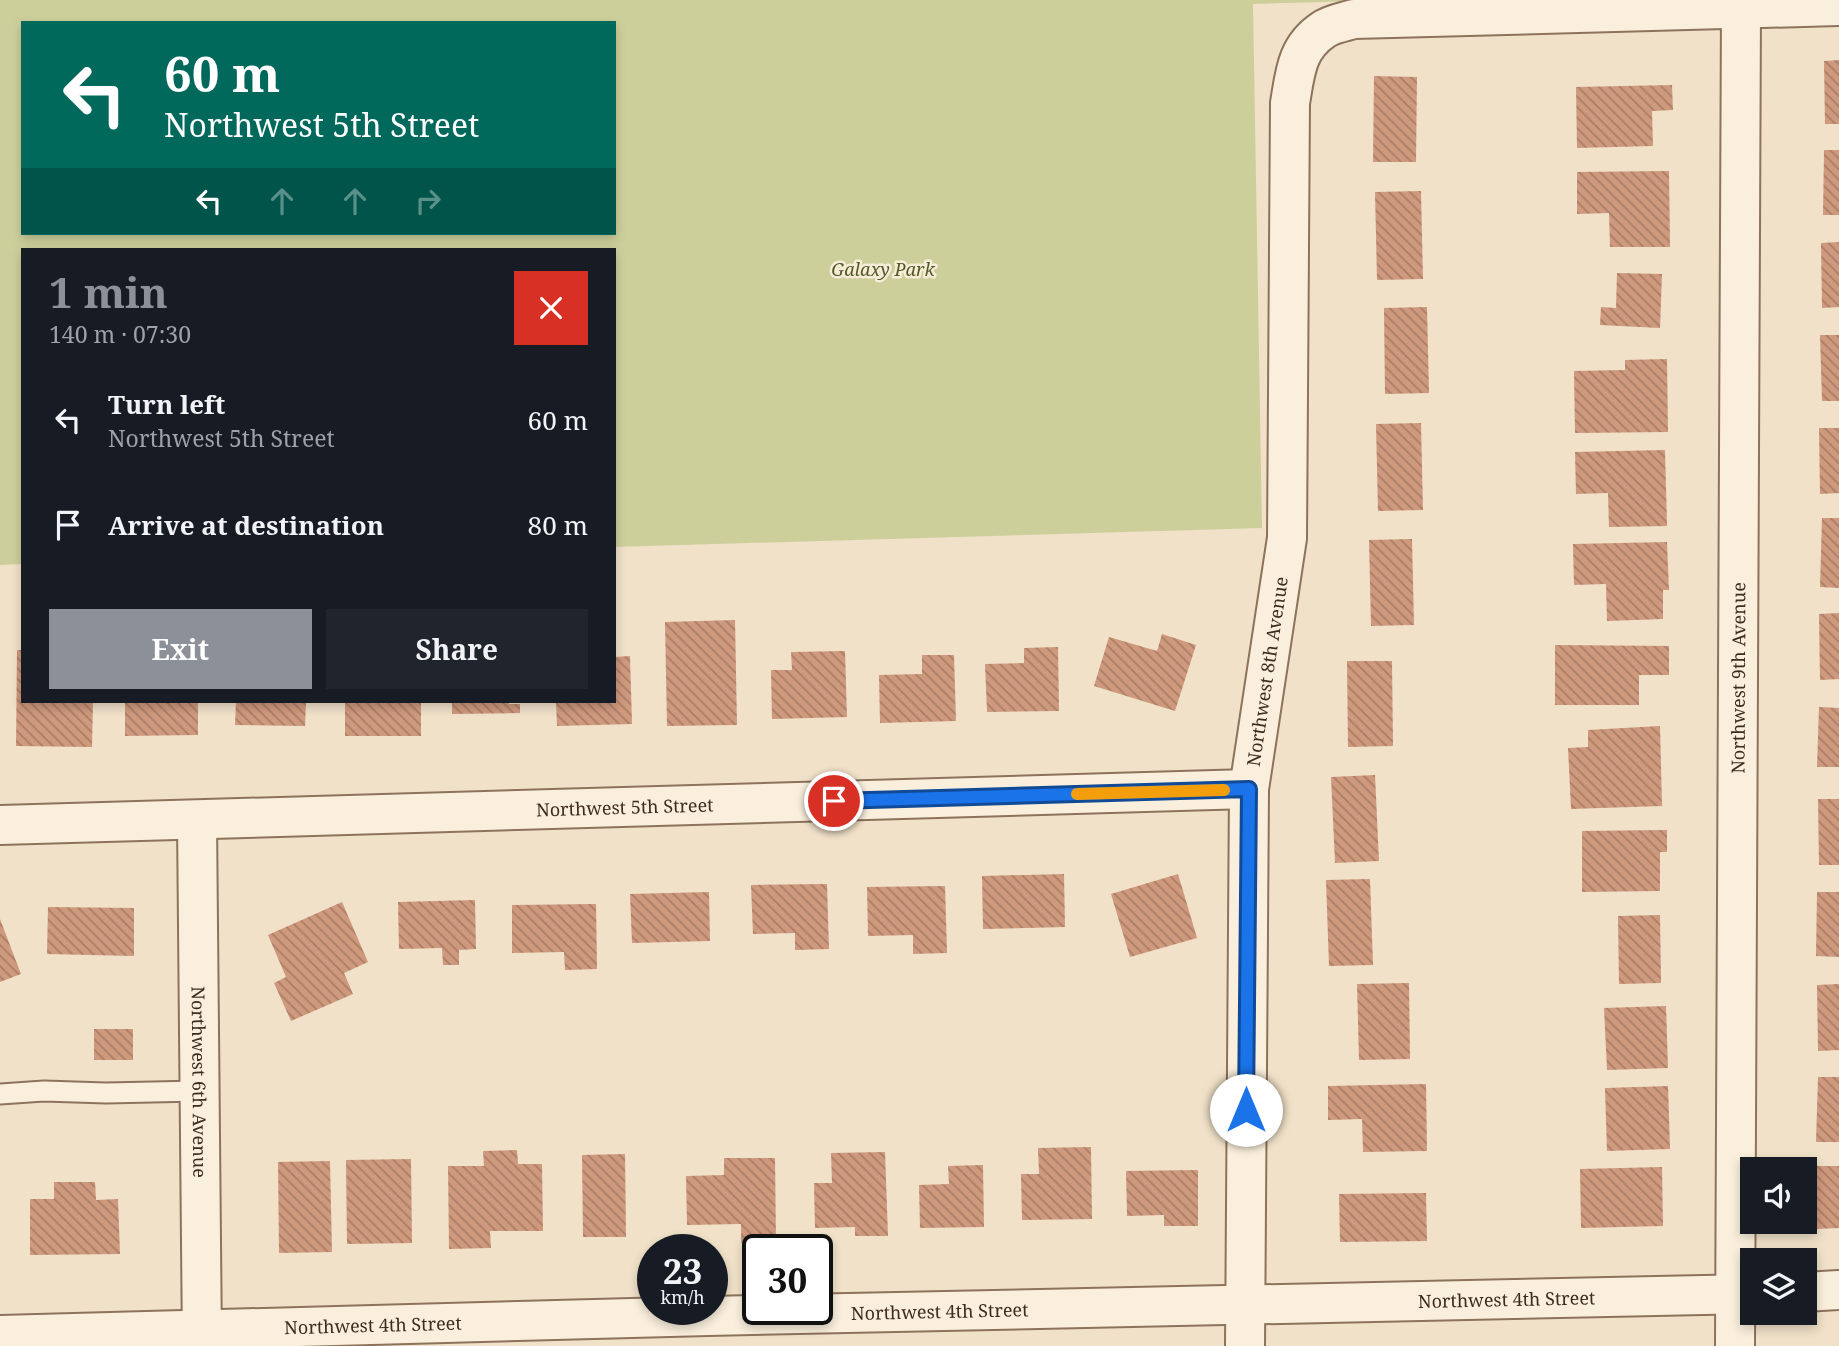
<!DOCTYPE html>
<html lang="en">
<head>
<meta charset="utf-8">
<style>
  :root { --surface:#171b24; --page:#20242c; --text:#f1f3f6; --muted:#9ea1a6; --accent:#8c9099 }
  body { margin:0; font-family:"Noto Serif",serif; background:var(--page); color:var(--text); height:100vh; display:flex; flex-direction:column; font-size:26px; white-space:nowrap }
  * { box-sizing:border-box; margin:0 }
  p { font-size:23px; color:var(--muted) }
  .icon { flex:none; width:38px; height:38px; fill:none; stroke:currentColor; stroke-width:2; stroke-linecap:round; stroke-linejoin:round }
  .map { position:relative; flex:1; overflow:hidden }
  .sheet { position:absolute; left:21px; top:248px; width:595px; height:455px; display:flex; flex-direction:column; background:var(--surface); border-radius:0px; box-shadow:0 4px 10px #0003 }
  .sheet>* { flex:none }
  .banner { position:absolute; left:21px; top:21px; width:595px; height:214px; border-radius:0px; box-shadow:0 4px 10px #0003; background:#00695c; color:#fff; overflow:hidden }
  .controls { position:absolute; left:1740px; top:1157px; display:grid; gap:14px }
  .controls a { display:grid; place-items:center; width:77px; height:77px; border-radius:0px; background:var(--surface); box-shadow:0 4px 10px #0003; font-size:35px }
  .speed { position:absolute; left:637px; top:1234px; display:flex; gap:14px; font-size:35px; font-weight:700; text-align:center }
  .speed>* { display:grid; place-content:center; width:91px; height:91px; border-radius:50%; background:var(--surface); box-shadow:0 4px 10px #0003; line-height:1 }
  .speed small { font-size:18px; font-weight:400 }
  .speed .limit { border:4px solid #111; border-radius:10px; background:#fff; color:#111 }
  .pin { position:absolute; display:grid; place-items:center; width:60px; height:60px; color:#fff; margin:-30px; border:4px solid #fff; border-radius:50%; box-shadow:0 2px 7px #0007 }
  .me { position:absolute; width:77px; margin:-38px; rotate:0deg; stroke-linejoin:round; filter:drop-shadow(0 0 5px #0008) }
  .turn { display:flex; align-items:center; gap:24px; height:147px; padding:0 28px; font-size:32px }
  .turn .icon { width:91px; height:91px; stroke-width:2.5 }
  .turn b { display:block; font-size:49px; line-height:60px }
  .lanes { display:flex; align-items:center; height:66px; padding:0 28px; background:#0003; justify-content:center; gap:35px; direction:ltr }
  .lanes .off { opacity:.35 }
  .round { display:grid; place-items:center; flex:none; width:74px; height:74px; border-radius:0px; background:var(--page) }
  .head { display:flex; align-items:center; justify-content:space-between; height:119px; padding:0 28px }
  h1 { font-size:42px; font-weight:700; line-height:52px; color:var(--accent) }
  .action { display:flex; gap:14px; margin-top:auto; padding:14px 28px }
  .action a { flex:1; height:80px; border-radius:0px; background:var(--accent); color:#fff; font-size:28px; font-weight:700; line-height:80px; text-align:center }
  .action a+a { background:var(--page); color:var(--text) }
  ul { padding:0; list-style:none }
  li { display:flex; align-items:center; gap:21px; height:105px; padding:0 28px }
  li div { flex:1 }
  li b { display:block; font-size:26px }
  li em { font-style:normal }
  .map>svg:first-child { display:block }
  .park { fill:#cdcf9b; fill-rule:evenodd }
  .building { fill:url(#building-back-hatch) }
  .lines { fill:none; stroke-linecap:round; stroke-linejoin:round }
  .lane-casing { stroke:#8d725c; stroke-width:23 }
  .street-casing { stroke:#8d725c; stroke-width:42 }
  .lane { stroke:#faefdc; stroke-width:19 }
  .street { stroke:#faefdc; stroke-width:38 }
  .route-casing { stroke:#114b97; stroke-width:18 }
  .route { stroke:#1a73e8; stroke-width:12 }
  .slow { stroke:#f59e0b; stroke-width:12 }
  .labels { text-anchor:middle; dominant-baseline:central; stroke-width:5; stroke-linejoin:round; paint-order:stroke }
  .park-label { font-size:18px; font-style:italic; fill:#505a26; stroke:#f7ecd8 }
  .street-label { font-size:18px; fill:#3d2c20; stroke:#f7ecd8 }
</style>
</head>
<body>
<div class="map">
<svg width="1839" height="1346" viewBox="0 0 1839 1346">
  <defs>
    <pattern id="building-back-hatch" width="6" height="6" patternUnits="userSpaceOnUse" patternTransform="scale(1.75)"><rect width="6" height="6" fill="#cf997d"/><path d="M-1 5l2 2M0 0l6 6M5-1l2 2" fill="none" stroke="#a97d66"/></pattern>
  </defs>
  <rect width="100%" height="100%" fill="#f0e1c8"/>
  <path class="park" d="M0 0H1391L1253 4 1262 528 614 547V250H23V564L0 565ZM23 23H614V233H23Z"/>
  <g class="building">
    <path d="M1839 60V124H1825L1824 61Z"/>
    <path d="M1374 76 1417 77 1416 162H1373Z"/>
    <path d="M1672 85 1673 110 1652 111 1653 146 1577 148 1576 87Z"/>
    <path d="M1824 150H1839V215H1823Z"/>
    <path d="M1669 171 1670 247H1610L1609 213 1577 214V172Z"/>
    <path d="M1421 191 1423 279 1377 280 1375 192Z"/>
    <path d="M1839 242V307L1822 308 1821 243Z"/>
    <path d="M1617 273 1662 274 1660 328 1600 325 1601 307 1616 308Z"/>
    <path d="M1427 307 1429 393 1385 394 1384 308Z"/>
    <path d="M1820 335H1839V401H1822Z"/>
    <path d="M1667 359 1668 432 1575 433 1574 371 1625 370V360Z"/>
    <path d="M1421 423 1423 510 1378 511 1376 424Z"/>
    <path d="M1819 428H1839V493L1820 494Z"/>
    <path d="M1665 450 1667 526 1609 527 1608 493 1576 494 1575 452Z"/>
    <path d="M1822 518H1839V588L1820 587Z"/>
    <path d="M1412 539 1414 625 1371 626 1369 540Z"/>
    <path d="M1667 542 1669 590H1663V619L1607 621 1606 584 1574 585 1573 544Z"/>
    <path d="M1839 613V679L1820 680 1819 614Z"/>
    <path d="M735 620 737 725 667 726 665 622Z"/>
    <path d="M1162 634 1196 645 1175 711 1094 686 1109 637 1157 651Z"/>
    <path d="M1555 645 1669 646V675H1639V705H1555Z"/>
    <path d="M1058 647 1059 711 987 712 985 664 1024 663V648Z"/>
    <path d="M17 650H23V702H93L92 747 16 746Z"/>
    <path d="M845 651 847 717 772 719 771 670H792L791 652Z"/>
    <path d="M922 655H954L956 721 880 723 879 675 922 674Z"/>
    <path d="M630 656 632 724 557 726 556 702H614V657Z"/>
    <path d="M1347 661H1392L1393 746 1348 747Z"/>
    <path d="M125 702H198V735L125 736Z"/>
    <path d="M236 702H306L305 726 235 725Z"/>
    <rect x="345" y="702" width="76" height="34"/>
    <path d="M452 702H509V704H520V713L452 714Z"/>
    <path d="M1819 707 1839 708V767H1817Z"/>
    <path d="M1660 726 1662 806 1571 809 1568 748 1588 747V730Z"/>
    <path d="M1375 775 1379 861 1335 863 1331 777Z"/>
    <path d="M1818 799H1839V865H1819Z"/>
    <path d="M1667 830V852H1660V891L1582 892V831Z"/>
    <path d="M1064 874 1065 927 983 929 982 876Z"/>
    <path d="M1178 874 1197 938 1130 957 1111 894Z"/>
    <path d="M1370 879 1373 965 1329 966 1326 880Z"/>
    <path d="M827 884 829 949 795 950V933L753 934 751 885Z"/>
    <path d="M945 886 947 953 913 954V935L868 936 867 887Z"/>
    <path d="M709 892 710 941 632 943 630 894Z"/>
    <path d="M1817 892H1839V957L1816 956Z"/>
    <path d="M475 900 476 949 459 950V965H443L442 948 399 949 398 902Z"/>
    <path d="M342 902 368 962 344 973 353 994 291 1021 274 983 286 977 268 935Z"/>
    <path d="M596 904 597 969 565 970 564 952 512 953V905Z"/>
    <path d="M48 907 134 908V956L47 954Z"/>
    <path d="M1660 915 1661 983 1619 984 1618 916Z"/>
    <path d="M0 919 21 974 0 982Z"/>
    <path d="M1409 983 1410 1059 1359 1060 1357 984Z"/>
    <path d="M1839 984V1050L1818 1051 1817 985Z"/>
    <path d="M1666 1006 1668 1068 1607 1070 1604 1008Z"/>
    <rect x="94" y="1029" width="39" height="31"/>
    <path d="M1818 1077H1839V1142H1816Z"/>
    <path d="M1426 1084 1427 1151 1363 1152 1362 1119 1328 1120V1086Z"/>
    <path d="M1668 1086 1670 1149 1607 1151 1605 1088Z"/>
    <path d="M1091 1147 1092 1219 1022 1220 1021 1174H1039L1038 1148Z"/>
    <path d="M517 1150 518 1164H542L543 1231H490L491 1248 449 1249 448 1166H484L483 1151Z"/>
    <path d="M885 1152 888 1236H855V1227L815 1228 814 1183H832L831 1153Z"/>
    <path d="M625 1154 626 1237H583L582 1155Z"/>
    <path d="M724 1158H775L776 1242 741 1243V1224L687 1225 686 1176 724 1175Z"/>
    <path d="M411 1159 412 1243 347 1244 346 1160Z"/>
    <path d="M330 1161 332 1252 279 1253 278 1162Z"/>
    <path d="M983 1165 984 1227 920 1228 919 1185 949 1184 948 1166Z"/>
    <path d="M1813 1166H1839V1228L1815 1229Z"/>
    <path d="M1662 1167 1663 1226 1581 1228 1580 1169Z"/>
    <path d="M1198 1170V1226H1164V1215L1127 1216 1126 1171Z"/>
    <path d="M54 1182H95L96 1200 118 1199 120 1254 30 1255V1199H54Z"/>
    <path d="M1426 1193 1427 1241 1340 1242 1339 1194Z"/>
  </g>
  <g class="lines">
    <defs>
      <path id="lane" d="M0 1094 44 1091 106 1093 199 1091"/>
      <g id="street">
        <path id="s1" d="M197 820 202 1346"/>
        <path id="s2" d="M0 825 1249 789"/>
        <path d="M1804 1292 1839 1290"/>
        <path id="s3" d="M0 1335 708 1316 1752 1294"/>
        <path id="s4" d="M1245 1346 1249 789 1287 538 1290 103C1295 74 1296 48 1323 30 1331 24 1344 22 1354 19L1839 6"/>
        <path id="s5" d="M1735 1346 1741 8"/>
      </g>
    </defs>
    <use href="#lane" class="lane-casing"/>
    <use href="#street" class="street-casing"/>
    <use href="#lane" class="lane"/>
    <use href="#street" class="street"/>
  </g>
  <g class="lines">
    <defs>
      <path id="route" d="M834 801 1249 789 1246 1110"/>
    </defs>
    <use href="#route" class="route-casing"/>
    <use href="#route" class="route"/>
    <path class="slow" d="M1077 794 1224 790"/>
  </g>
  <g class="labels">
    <g class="park-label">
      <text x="883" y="269">Galaxy Park</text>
    </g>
    <g class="street-label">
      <text stroke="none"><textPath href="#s4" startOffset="676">Northwest 8th Avenue</textPath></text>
      <text stroke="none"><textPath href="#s5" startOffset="668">Northwest 9th Avenue</textPath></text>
      <text stroke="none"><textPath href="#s2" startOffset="625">Northwest 5th Street</textPath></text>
      <text stroke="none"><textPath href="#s1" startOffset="262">Northwest 6th Avenue</textPath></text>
      <text stroke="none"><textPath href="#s3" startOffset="1507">Northwest 4th Street</textPath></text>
      <text stroke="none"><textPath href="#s3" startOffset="940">Northwest 4th Street</textPath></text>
      <text stroke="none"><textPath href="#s3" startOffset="373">Northwest 4th Street</textPath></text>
    </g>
  </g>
</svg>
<div class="controls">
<a><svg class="icon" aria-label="sound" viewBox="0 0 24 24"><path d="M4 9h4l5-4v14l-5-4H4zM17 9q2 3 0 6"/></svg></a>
<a><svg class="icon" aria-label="layers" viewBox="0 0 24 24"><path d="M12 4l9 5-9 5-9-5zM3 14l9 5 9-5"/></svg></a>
</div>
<div class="speed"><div>23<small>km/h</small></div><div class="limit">30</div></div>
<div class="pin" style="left:834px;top:801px;background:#d93025"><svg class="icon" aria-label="arrive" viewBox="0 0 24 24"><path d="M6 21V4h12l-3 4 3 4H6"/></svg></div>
<svg class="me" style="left:1246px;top:1110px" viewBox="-20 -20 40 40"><circle r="19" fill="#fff"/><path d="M0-13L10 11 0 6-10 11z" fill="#1a73e8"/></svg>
<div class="banner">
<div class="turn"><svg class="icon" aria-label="left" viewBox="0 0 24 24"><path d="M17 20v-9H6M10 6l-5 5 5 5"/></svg><div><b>60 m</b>Northwest 5th Street</div></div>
<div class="lanes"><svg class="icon" aria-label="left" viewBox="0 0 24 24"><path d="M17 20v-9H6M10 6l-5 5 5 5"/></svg><svg class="icon off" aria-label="ahead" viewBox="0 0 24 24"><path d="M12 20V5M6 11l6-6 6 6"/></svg><svg class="icon off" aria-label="ahead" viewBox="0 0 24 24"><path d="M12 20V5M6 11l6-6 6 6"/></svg><svg class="icon off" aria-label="right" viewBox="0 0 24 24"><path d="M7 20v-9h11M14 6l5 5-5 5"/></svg></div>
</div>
<section class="sheet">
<div class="head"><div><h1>1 min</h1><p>140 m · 07:30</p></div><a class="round" style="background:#d93025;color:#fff"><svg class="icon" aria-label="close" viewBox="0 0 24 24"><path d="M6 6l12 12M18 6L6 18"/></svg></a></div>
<ul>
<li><svg class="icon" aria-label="left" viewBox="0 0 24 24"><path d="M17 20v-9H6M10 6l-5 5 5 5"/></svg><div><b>Turn left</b><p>Northwest 5th Street</p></div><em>60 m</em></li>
<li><svg class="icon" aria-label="arrive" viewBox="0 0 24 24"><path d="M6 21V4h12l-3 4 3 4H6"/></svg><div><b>Arrive at destination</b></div><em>80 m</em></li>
</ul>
<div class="action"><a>Exit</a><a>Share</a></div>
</section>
</div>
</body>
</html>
